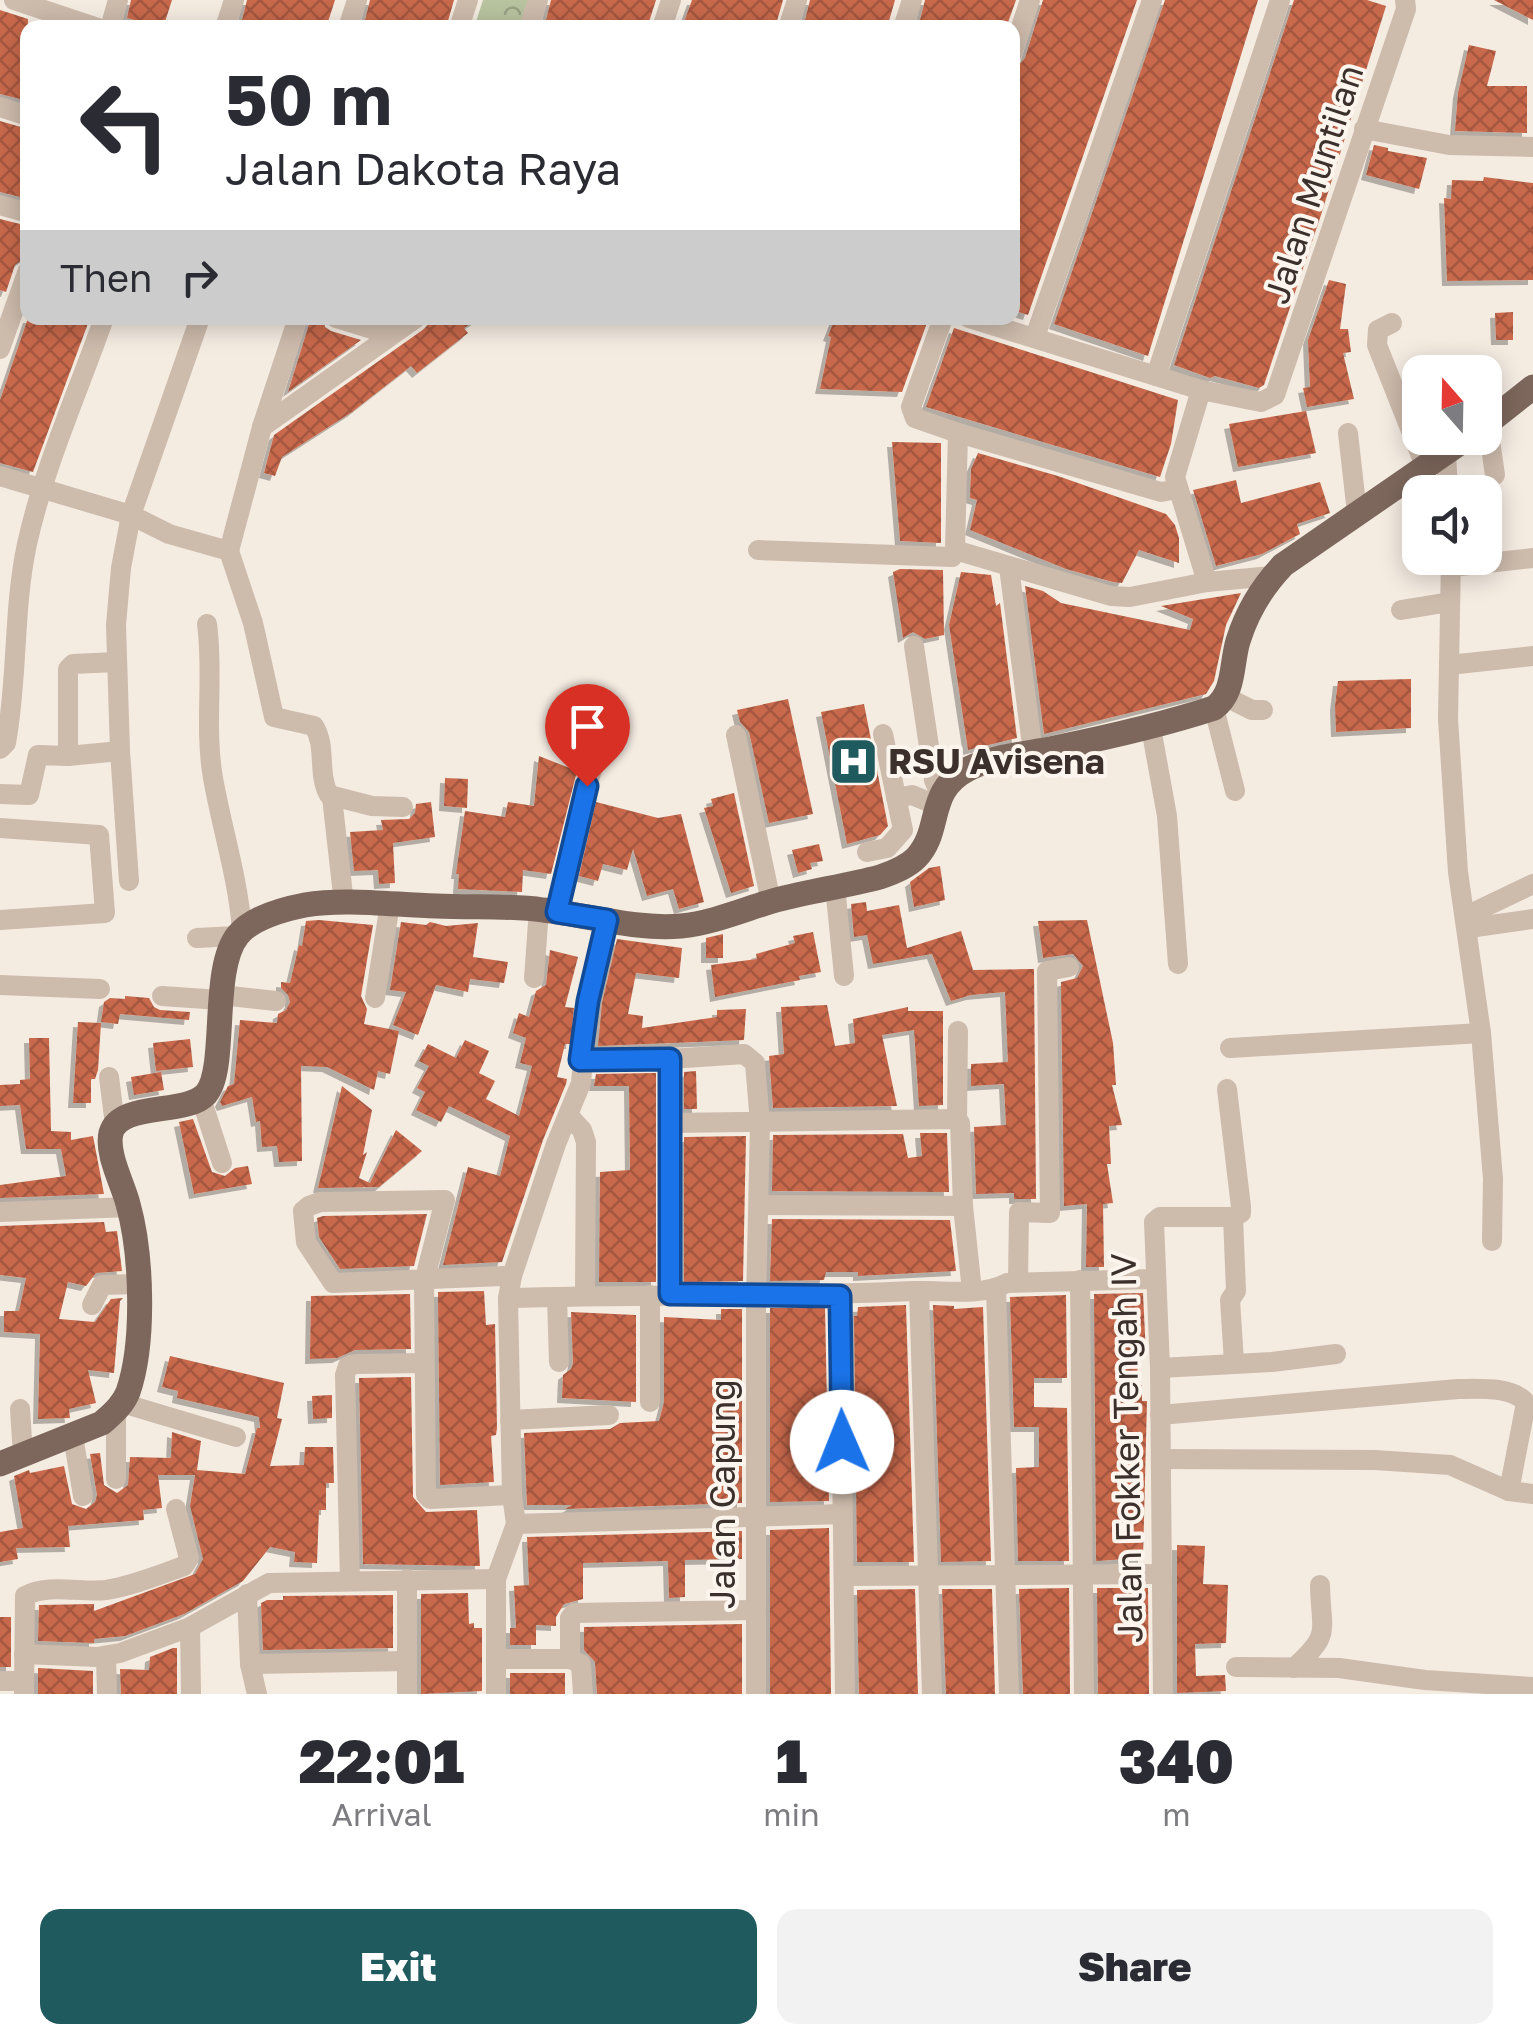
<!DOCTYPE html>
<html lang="en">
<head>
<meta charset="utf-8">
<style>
  :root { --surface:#fff; --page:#f2f2f3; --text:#2b2b33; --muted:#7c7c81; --accent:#1f5a5e }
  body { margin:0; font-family:"Golos Text",sans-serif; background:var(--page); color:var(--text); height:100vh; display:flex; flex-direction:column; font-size:38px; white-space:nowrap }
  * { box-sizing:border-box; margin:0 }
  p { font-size:32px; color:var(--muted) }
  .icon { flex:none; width:55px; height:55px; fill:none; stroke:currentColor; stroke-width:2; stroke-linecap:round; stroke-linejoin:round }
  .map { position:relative; height:1694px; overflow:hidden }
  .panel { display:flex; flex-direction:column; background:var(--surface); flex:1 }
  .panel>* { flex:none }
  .top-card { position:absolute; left:20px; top:20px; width:1000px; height:305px; border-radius:20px; box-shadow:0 5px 25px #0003; background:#fff; color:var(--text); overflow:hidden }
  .needle { width:65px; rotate:340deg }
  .tools { position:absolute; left:1402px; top:355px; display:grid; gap:20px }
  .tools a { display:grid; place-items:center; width:100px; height:100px; border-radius:20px; background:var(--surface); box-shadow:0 5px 25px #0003; font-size:50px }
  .pin { position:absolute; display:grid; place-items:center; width:85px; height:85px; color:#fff; margin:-102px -42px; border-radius:50% 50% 50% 0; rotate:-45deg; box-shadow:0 0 10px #0007 }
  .pin .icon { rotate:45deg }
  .me { position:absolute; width:110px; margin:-55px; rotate:359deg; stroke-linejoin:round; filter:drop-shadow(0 0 8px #0008) }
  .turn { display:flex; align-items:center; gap:35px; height:210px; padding:0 40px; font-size:45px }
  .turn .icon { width:130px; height:130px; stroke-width:2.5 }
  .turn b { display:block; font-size:70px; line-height:85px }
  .then { display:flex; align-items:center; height:95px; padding:0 40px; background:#0003; gap:20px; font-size:38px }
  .eta { display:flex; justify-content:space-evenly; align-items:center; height:170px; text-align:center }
  .eta b { font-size:60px; font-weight:800; line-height:70px }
  .primary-button { display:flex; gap:20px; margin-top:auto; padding:20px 40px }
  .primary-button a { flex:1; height:115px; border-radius:20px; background:var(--accent); color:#fff; font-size:40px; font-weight:800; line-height:115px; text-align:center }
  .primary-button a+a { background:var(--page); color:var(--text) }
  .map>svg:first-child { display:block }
  .park { fill:url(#park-crowns) }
  .building { fill:url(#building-cross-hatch); filter:url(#shadow) }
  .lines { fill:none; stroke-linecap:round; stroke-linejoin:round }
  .minor { stroke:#cdbbac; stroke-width:20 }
  .major { stroke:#7d675c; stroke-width:25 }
  .route-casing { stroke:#114b97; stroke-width:25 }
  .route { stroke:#1a73e8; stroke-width:18 }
  .labels { text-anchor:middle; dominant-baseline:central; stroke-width:8; stroke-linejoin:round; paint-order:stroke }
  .street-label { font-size:35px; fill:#3b302b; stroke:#fbf5ee }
  .poi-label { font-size:35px; font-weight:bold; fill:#3b302b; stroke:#fbf5ee; text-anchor:start }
</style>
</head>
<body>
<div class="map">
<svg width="1533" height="1694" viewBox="0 0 1533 1694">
  <defs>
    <pattern id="park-crowns" width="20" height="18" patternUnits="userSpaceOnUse" patternTransform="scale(2.5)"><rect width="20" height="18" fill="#b8c4a0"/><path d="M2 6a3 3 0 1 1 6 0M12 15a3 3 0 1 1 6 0" fill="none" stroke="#97a083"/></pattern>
    <pattern id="building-cross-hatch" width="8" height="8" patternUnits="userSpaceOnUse" patternTransform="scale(2.5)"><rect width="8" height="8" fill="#c8694b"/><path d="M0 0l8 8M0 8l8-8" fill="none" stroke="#a4573f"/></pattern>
    <filter id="shadow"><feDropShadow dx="-5" dy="5" stdDeviation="0" flood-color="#0004"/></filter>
  </defs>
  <rect width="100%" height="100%" fill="#f4ebe1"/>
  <path class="park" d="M483 0H531L522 27 474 28Z"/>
  <g class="building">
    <path d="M131 0H172L163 28 127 18Z"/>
    <path d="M247 0H335L326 28H240Z"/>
    <path d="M370 0H454L446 28H363Z"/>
    <path d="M551 0H656L647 28H544Z"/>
    <path d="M692 0H783L775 28H682Z"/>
    <path d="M810 0H895L887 28H803Z"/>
    <path d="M925 0H1016L1006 28H918Z"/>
    <path d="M1043 0H1137L1028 315 1012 310V84L1018 66 1025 58Z"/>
    <path d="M1165 0H1258L1148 356 1054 324Z"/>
    <path d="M1294 0H1367L1386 6 1321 215 1264 385 1259 388 1215 376 1210 378 1174 365Z"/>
    <path d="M1494 0H1533V20Z"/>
    <path d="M0 10 28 19V101L0 94Z"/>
    <path d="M1469 45 1496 51 1487 86H1527V133L1455 131 1458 93Z"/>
    <path d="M0 121 28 129V199L0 192Z"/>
    <path d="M1374 145 1388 148V151L1427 158 1419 189 1366 175Z"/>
    <path d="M1484 177 1533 183V280L1447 281 1444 198 1451 199 1452 180 1483 181Z"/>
    <path d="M0 219 28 226V256L15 265 6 292 0 290Z"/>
    <path d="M1329 280 1346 284 1340 329H1348L1351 352 1343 353 1354 399 1307 407 1303 388 1310 387 1308 340Z"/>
    <path d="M1513 312V340H1496L1495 313Z"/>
    <path d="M28 318H90L33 472 0 463V400Z"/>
    <path d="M311 318H323L325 327 331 331 361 340 288 392Z"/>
    <path d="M434 318H480L464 328 468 333 417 373 411 366 352 412 282 457 275 476 264 473 274 435 424 329Z"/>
    <path d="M835 318 928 320 902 392 820 389 831 337 828 336Z"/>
    <path d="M954 328 1178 400 1171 444 1160 477 926 407Z"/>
    <path d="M1306 411 1316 453 1238 467 1229 424Z"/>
    <path d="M892 442 941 443V543L900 541Z"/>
    <path d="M978 453 1058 476 1166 514 1175 525 1179 538V563L1139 550 1122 583 1113 582 1066 569 970 530 977 500 970 498 971 469Z"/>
    <path d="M1236 480 1241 503 1320 482 1330 513 1297 524 1300 534 1262 554 1216 566 1193 490Z"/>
    <path d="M900 569 943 570 944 635 925 639 913 632 903 638 893 572Z"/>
    <path d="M961 572 991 575 996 606 1000 603 1017 738 968 750 949 625Z"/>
    <path d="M1025 586 1043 591 1061 603 1190 630 1193 619 1161 606 1241 593 1226 625 1214 681 1206 694 1044 734Z"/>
    <path d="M1411 679V728L1336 732 1335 706 1338 681Z"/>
    <path d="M788 699 813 814 769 823 749 732 740 722 737 710Z"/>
    <path d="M864 704 888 826 880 835 847 844 821 712Z"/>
    <path d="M539 756 577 771 551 874 523 870 522 892 458 889 459 874H456L465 811 505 817 508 802 534 806Z"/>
    <path d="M445 778 468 779 467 808 444 806Z"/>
    <path d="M734 793 754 886 731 893 704 808 713 806 711 799Z"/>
    <path d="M431 802 435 837 393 843 395 883 379 884 378 870 354 871 350 832 383 830 381 820 409 819 415 813 416 804Z"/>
    <path d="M596 802 658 818 681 814 704 902 679 909 673 889 647 896 633 849 627 870 603 864 598 881 579 876Z"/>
    <path d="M819 844 823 861 810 863 812 869 798 873 792 850Z"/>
    <path d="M940 866 945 900 914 907 910 882 929 868Z"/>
    <path d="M866 902 867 911 899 905 907 948 961 931 973 970 1034 969 1036 1199H1014V1193L976 1194 974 1127 1006 1125 1004 1084 971 1086V1064L1008 1062 1005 992 971 995 951 1001 932 954 873 964 867 935 854 937 851 904Z"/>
    <path d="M319 920 373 925 361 996 367 1009 364 1024 399 1031 390 1074 378 1071 374 1090 327 1067 301 1066 302 1161 279 1162 277 1146 262 1147 260 1121 256 1122 252 1097 222 1106 220 1102 228 1086 234 1084 240 1020 277 1023 278 1014 286 1010 290 1002 288 995 281 988V982L290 983 299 945 302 946 306 921Z"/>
    <path d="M1087 920 1113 1043 1116 1085H1112L1122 1125 1109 1126 1111 1164H1107L1113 1203 1103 1204 1104 1267H1086L1087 1204 1064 1206 1061 982 1077 978 1083 966 1073 954 1043 958 1038 921Z"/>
    <path d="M401 922 426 925 430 922 446 926 478 923 473 957 508 962 504 983 470 979 468 992 436 985 418 1035 393 1025 406 992 390 990Z"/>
    <path d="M813 932 821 972 799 976 800 980 715 997 711 965 757 959 756 954 795 943 793 936Z"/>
    <path d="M723 934V958H706V938Z"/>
    <path d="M617 939 682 948 679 978 636 973 628 1014 643 1016 642 1028 717 1017V1010L746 1009 744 1040 598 1046 602 1003Z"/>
    <path d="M550 950 578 957 565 1007 574 1008 571 1044H565L557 1077 567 1079 566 1084 543 1140 502 1262 443 1265 468 1167 500 1176 510 1136 449 1106 441 1122 416 1110 425 1092 417 1088 429 1066 419 1061 428 1044 456 1058 465 1040 489 1051 479 1073 495 1081 486 1099 519 1116 532 1066 520 1063 526 1038 513 1033 519 1013 529 1017 536 991 546 985Z"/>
    <path d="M125 996 149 998 154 1007 160 1010 190 1012 189 1020 120 1014 118 1024 101 1022 104 1002 110 998 125 999Z"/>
    <path d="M827 1005 835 1046 855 1043 853 1019 908 1007V1011H943V1105L919 1106 914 1030 882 1035 897 1106 773 1108 769 1056 784 1054 781 1007Z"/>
    <path d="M78 1022 101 1023 98 1070 95 1079H91V1103H73Z"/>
    <path d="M29 1038H49L51 1131 71 1132V1140L93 1136 104 1194 0 1198V1185L66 1176 61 1149H26L20 1105 0 1106V1085L20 1084V1080L30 1079Z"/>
    <path d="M190 1039 193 1067 156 1071 153 1043Z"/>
    <path d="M696 1071 697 1109H684V1072Z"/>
    <path d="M161 1072 164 1090 134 1095 131 1077Z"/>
    <path d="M656 1073V1282H599L600 1172 630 1170 629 1086H594L596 1074Z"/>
    <path d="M342 1086 372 1110 363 1155 367 1152 359 1178 370 1183 396 1130 422 1151 379 1187 318 1188Z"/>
    <path d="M193 1119 212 1172 225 1176 235 1168 248 1166 252 1184 194 1194 179 1122Z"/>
    <path d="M920 1133H947L949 1192 772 1191 773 1135 903 1134 908 1158 922 1156Z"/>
    <path d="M746 1136 743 1281 684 1282V1137Z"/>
    <path d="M427 1214 414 1266 340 1269 319 1237 317 1218 323 1216Z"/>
    <path d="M772 1219 950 1220 956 1271 858 1276V1272H826L824 1280 770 1281Z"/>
    <path d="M104 1222 106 1232 117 1231 122 1271 96 1273 86 1286 68 1282 59 1319 95 1322 111 1299 123 1298 120 1301 114 1373 88 1370 96 1403 69 1409 70 1418 38 1419 40 1334 4 1332V1311H19L26 1278 0 1275V1226Z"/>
    <path d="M484 1291 486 1325 495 1324 497 1428 496 1435 491 1436 494 1482 440 1485 438 1292Z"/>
    <path d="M1143 1293 1146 1355H1137L1138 1385H1142V1401H1147L1143 1558 1096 1561 1094 1294Z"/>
    <path d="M410 1294 411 1349 355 1350 337 1358 310 1359 311 1296Z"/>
    <path d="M1066 1295 1067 1378H1034V1407L1067 1408 1069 1561H1018L1016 1468 1039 1467V1427H1014L1010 1297Z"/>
    <path d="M906 1305 914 1562H857L854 1316H857L858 1307Z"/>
    <path d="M933 1305 954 1306V1309L983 1307 991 1561 941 1562Z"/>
    <path d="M770 1308H825L829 1501 770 1502Z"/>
    <path d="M721 1309H742V1503L565 1509 572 1505H527L524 1433 610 1429 620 1423 659 1421 664 1402V1317L721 1320Z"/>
    <path d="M571 1312 636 1315V1402L562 1398 563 1375 571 1369 573 1363Z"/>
    <path d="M170 1356 284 1383 277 1418 282 1419 270 1466 304 1465 305 1447H333L334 1483H326V1510H319L317 1563 294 1562 295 1552 270 1547 243 1581 184 1614 125 1636 94 1639V1643L38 1641 39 1605 94 1604V1611L195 1574 203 1559 190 1506 195 1475H158L162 1508 143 1510 144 1520 68 1526 70 1547 16 1548 18 1559 0 1562V1532L23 1528 14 1476 29 1470 30 1473 64 1466 72 1504 86 1509 95 1502 97 1495 90 1454 100 1453 104 1485 117 1493 128 1485 130 1457 171 1458 172 1432 201 1441 197 1470 245 1474 257 1428H260L259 1417 177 1398 178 1391 162 1387Z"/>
    <path d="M411 1377 413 1497 426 1512 477 1510 480 1566 363 1564 359 1378Z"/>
    <path d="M332 1395V1418L313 1419 312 1396Z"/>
    <path d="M829 1528 831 1694H770V1530Z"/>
    <path d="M742 1531V1559L685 1560V1597L669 1598 668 1561 583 1563V1599L564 1604 556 1617V1626L536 1625V1645H510V1628H516L514 1586 529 1585 527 1537Z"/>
    <path d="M1177 1545 1205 1546 1203 1584 1228 1585 1226 1643 1195 1644 1196 1676 1225 1675 1226 1691 1177 1693Z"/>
    <path d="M1069 1588 1070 1694H1023L1019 1589Z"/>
    <path d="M1097 1588H1148L1149 1694H1098Z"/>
    <path d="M915 1589 918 1694H859L857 1590Z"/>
    <path d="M942 1589H992L995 1694H946Z"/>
    <path d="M468 1593 469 1624 474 1623V1628H482V1691L421 1694V1594Z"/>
    <path d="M393 1595V1648L263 1650 261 1603 267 1600H283V1596Z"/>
    <rect x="0" y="1617" width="11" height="50"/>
    <path d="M742 1624V1694H597L595 1662 584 1650V1627Z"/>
    <path d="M173 1648H177V1694H121L120 1669 149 1670 150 1657Z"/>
    <path d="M38 1668 93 1671V1694H38Z"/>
    <rect x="510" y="1673" width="55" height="21"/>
  </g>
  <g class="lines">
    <g class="minor">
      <path d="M14 0 98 28"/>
      <path d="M110 28 118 0"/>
      <path d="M225 28 234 0"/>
      <path d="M348 28 357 0"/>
      <path d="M459 28 468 0"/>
      <path d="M529 28 538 0"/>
      <path d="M662 28 671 0"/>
      <path d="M788 28 797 0"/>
      <path d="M903 28 912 0"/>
      <path d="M1012 54 1030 0"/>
      <path d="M0 107 28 116"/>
      <path d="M1364 129 1449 145 1533 147"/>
      <path d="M0 205 28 213"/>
      <path d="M336 318 391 335"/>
      <path d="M943 318 911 407 915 418 958 433 1161 492 1178 489"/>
      <path d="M969 318 1201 390 1261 402 1275 395 1406 9 1405 0"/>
      <path d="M1392 323 1378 330 1377 345 1425 466"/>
      <path d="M1035 337 1152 0"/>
      <path d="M0 349 28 270"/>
      <path d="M1156 376 1280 0"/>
      <path d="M1201 390 1175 477 1207 582"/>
      <path d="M262 427 416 318"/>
      <path d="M1485 427 1489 434 1495 475"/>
      <path d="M958 433 955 550 1111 596 1130 597 1207 582 1272 576"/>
      <path d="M1348 433 1357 513"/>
      <path d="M1446 452 1448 492"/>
      <path d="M0 476 131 515 169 534 229 551 253 623 274 717 314 726C327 747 317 774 329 795L372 806 403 807"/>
      <path d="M758 550 952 557 955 550"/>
      <path d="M229 551 262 427 298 318"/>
      <path d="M1451 558 1448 719 1458 872 1481 1033 1493 1179 1492 1241"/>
      <path d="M1009 567 1033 753"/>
      <path d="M1452 567 1533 558"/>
      <path d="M1401 610 1450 602"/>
      <path d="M207 624C214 675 204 727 213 778 222 829 238 878 242 930"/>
      <path d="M914 646 934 780 940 794"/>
      <path d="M1449 665 1533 656"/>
      <path d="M1226 697 1252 710H1263"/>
      <path d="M1214 708 1235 791"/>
      <path d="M1151 728 1167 816 1178 964"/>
      <path d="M736 735 771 902"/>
      <path d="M0 749 6 743C18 678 13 609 27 544 44 467 78 392 104 318"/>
      <path d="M68 756V669L73 664 117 662"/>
      <path d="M0 794 29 795 38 755 68 756 120 751"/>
      <path d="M332 797 344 904"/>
      <path d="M896 798 912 795 936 805"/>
      <path d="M0 828 99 835 105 913 0 920"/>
      <path d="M867 852 887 848 903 830 883 734"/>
      <path d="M129 881 120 751 116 625 121 568 131 515 200 318"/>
      <path d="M835 886 844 976"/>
      <path d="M557 912 580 809 594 763"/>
      <path d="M1466 916 1533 884"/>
      <path d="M1469 928 1533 919"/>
      <path d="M197 938 237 936"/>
      <path d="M534 978 539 909"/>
      <path d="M0 985 100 989"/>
      <path d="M221 995 276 1001"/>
      <path d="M162 996 220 1000"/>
      <path d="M375 998 390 904"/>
      <path d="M1230 1048 1481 1033"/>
      <path d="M580 1060 670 1059 744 1054 755 1063 760 1123 756 1303V1694"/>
      <path d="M109 1077 115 1125"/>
      <path d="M1227 1089 1241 1207V1213L1233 1217"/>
      <path d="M201 1098 222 1163"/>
      <path d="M569 1116 582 1130 586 1142 585 1296"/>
      <path d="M957 1119 958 1031"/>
      <path d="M670 1123 957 1119 960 1123 963 1206 972 1291"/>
      <path d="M759 1205 963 1206"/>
      <path d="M0 1212 129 1207"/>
      <path d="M1233 1217 1236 1291 1230 1300 1234 1362"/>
      <path d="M1080 1280 1084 1694"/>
      <path d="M1018 1282 1019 1212 1050 1213 1047 971 1069 967"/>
      <path d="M996 1289 1009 1694"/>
      <path d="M919 1291 932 1694"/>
      <path d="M670 1294V1059"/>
      <path d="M650 1295V1402"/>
      <path d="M840 1296 845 1694"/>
      <path d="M557 1297 559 1362"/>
      <path d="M508 1298C644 1294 780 1297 916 1291 944 1290 981 1297 1007 1283L1154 1279"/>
      <path d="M92 1305 102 1285 139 1284"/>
      <path d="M1160 1368 1272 1362 1336 1354"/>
      <path d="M122 1403 236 1437"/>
      <path d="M20 1409 23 1455"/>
      <path d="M116 1411V1479"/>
      <path d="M1160 1415 1458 1389C1478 1389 1513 1386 1526 1403L1509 1491 1450 1465 1375 1460 1161 1459"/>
      <path d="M510 1420 609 1415"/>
      <path d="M73 1436 83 1496"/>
      <path d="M1509 1491 1533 1494"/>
      <path d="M512 1495 430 1499 426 1495 424 1282 445 1200 320 1202 309 1206 303 1211 306 1242 333 1283 503 1276H512"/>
      <path d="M516 1524 843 1514"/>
      <path d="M844 1576 1161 1574"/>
      <path d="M407 1579V1694"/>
      <path d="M350 1581 345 1375 348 1366 356 1364 423 1363"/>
      <path d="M247 1594 250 1664 257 1694"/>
      <path d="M190 1627 191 1694"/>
      <path d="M24 1654 97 1657 120 1653 190 1627 269 1583 496 1579"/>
      <path d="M106 1656 107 1694"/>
      <path d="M496 1659H570"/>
      <path d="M250 1664 407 1661"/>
      <path d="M1236 1667 1339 1668 1425 1680 1533 1687"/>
      <path d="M1294 1668C1332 1633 1321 1634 1320 1585"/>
      <path d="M0 1681H23"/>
      <path d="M24 1694 25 1596C48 1583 80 1593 106 1590 132 1586 159 1575 184 1566L189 1558 176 1509"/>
      <path d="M496 1694V1579L516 1524 512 1495 508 1298 512 1276 556 1144 581 1083 588 1001 607 920"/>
      <path d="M583 1694 581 1664 570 1659V1618L574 1613 754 1610"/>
      <path d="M1163 1694 1160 1368 1154 1222 1160 1217H1233"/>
    </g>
    <g class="major">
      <path d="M1485 425 1533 387"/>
      <path d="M0 1464 102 1423C112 1414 123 1405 128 1392 145 1343 142 1254 128 1204 123 1184 106 1154 111 1133 120 1101 186 1116 206 1094 228 1069 210 969 238 935 252 918 284 909 305 905 346 898 394 905 436 906 471 908 508 905 543 910 588 915 635 930 681 926 713 923 745 909 776 900 810 891 846 886 880 877 892 873 907 867 916 858 943 830 925 791 968 769 993 756 1027 754 1055 748 1109 737 1162 725 1214 708 1235 693 1231 664 1238 641 1247 612 1262 587 1283 565L1467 438"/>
    </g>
  </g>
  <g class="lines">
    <defs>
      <path id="route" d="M587 786 557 912 607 920 588 1001 580 1060 670 1059V1294L840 1296 842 1442"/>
    </defs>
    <use href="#route" class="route-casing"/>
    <use href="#route" class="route"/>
  </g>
  <defs>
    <symbol id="hospital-square" viewBox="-11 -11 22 22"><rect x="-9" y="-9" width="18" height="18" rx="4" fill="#1f5a5e" stroke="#fbf5ee"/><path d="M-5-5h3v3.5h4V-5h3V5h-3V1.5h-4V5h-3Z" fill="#fff"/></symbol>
  </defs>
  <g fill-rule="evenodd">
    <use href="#hospital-square" x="826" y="734" width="55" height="55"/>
  </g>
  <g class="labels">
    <g class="street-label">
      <text transform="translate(1313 184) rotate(-72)">Jalan Muntilan</text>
      <text transform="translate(1126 1448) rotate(-91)">Jalan Fokker Tengah IV</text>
      <text transform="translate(722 1494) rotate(-90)">Jalan Capung</text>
    </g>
    <g class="poi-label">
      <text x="888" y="761">RSU Avisena</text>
    </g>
  </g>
</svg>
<div class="tools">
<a><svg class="needle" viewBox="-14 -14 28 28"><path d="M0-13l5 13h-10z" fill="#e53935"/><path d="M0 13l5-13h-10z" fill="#7c7c81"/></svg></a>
<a><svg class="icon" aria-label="sound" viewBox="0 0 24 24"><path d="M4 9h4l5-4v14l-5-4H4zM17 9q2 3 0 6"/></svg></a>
</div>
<div class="pin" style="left:587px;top:786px;background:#d93025"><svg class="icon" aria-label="arrive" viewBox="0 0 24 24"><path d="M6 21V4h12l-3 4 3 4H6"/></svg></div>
<svg class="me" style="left:842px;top:1442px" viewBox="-20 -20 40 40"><circle r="19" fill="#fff"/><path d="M0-13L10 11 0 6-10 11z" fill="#1a73e8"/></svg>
<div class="top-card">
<div class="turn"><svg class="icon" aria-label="left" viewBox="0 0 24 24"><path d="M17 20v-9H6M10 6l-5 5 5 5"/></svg><div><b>50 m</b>Jalan Dakota Raya</div></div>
<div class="then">Then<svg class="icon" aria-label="right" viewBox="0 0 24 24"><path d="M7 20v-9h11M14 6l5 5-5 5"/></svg></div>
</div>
</div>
<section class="panel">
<div class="eta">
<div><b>22:01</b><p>Arrival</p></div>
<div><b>1</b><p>min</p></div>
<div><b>340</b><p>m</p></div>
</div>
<div class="primary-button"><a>Exit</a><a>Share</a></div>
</section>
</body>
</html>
